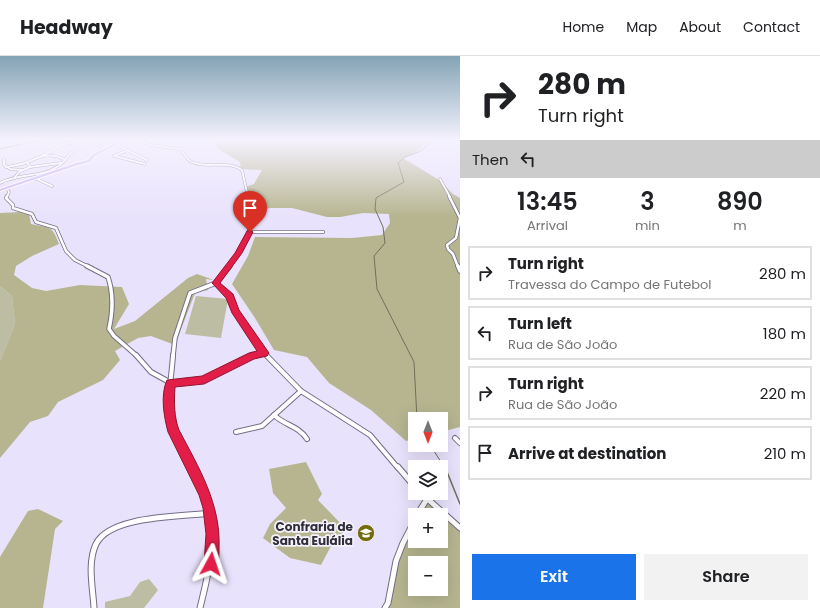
<!DOCTYPE html>
<html lang="en">
<head>
<meta charset="utf-8">
<style>
  :root { --surface:#fff; --page:#f2f2f2; --text:#202124; --muted:#757577; --line:#e0e0e0; --accent:#1a73e8 }
  body { margin:0; font-family:Poppins,sans-serif; background:var(--page); color:var(--text); height:100vh; display:flex; flex-direction:column; font-size:15px; white-space:nowrap }
  * { box-sizing:border-box; margin:0 }
  p { font-size:13px; color:var(--muted) }
  .icon { flex:none; width:22px; height:22px; fill:none; stroke:currentColor; stroke-width:2; stroke-linecap:round; stroke-linejoin:round }
  .map { position:relative; flex:1; overflow:hidden }
  .drawer { display:flex; flex-direction:column; background:var(--surface); width:360px }
  .drawer>* { flex:none }
  .banner { background:#fff; color:var(--text); overflow:hidden }
  .needle { width:26px; rotate:180deg }
  .buttons { position:absolute; left:408px; top:356px; display:grid; gap:8px }
  .buttons a { display:grid; place-items:center; width:40px; height:40px; border-radius:0px; background:var(--surface); box-shadow:0 4px 16px #0002; font-size:20px }
  .pin { position:absolute; display:grid; place-items:center; width:34px; height:34px; color:#fff; margin:-41px -17px; border-radius:50% 50% 50% 0; rotate:-45deg; box-shadow:0 0 4px #0007 }
  .pin .icon { rotate:45deg }
  .me { position:absolute; width:44px; margin:-22px; rotate:5deg; stroke-linejoin:round; filter:drop-shadow(0 0 3px #0008) }
  .turn { display:flex; align-items:center; gap:14px; height:84px; padding:0 12px; font-size:18px }
  .turn .icon { width:52px; height:52px; stroke-width:2.5 }
  .turn b { display:block; font-size:28px; line-height:34px }
  .then { display:flex; align-items:center; height:38px; padding:0 12px; background:#0003; gap:8px; font-size:15px }
  .eta { display:flex; justify-content:space-evenly; align-items:center; height:68px; text-align:center }
  .eta b { font-size:24px; font-weight:600; line-height:28px }
  .primary-button { display:flex; gap:8px; margin-top:auto; padding:8px 12px }
  .primary-button a { flex:1; height:46px; border-radius:0px; background:var(--accent); color:#fff; font-size:16px; font-weight:600; line-height:46px; text-align:center }
  .primary-button a+a { background:var(--page); color:var(--text) }
  ul { padding:0; list-style:none }
  li { display:flex; align-items:center; gap:12px; height:54px; margin:0 8px 6px; padding:0 4px; border:2px solid var(--line); border-radius:0px }
  li div { flex:1 }
  li b { display:block; font-size:15px }
  li em { font-style:normal }
  header { display:flex; align-items:center; gap:24px; box-sizing:border-box; height:56px; padding:0 20px; background:var(--surface); border-bottom:1px solid var(--line) }
  header strong { font-size:19px }
  nav { display:flex; gap:22px; margin-inline-start:auto; font-size:14px }
  main { display:flex; flex:1; min-height:0 }
  .map>svg:first-child { display:block }
  .green { fill:#bdbda3 }
  .forest { fill:#b6b590; fill-rule:evenodd }
  .lines { fill:none; stroke-linecap:round; stroke-linejoin:round }
  .stream-far1 { stroke:#706f5a; stroke-width:1 }
  .stream { stroke:#706f5a; stroke-width:1.5 }
  .minor-far4-casing { stroke:#736d84; stroke-width:3 }
  .minor-far3-casing { stroke:#736d84; stroke-width:4 }
  .minor-far2-casing { stroke:#736d84; stroke-width:5.5 }
  .minor-far1-casing { stroke:#736d84; stroke-width:6 }
  .minor-casing { stroke:#736d84; stroke-width:7 }
  .primary-casing { stroke:#fff; stroke-width:2 }
  .minor-far4 { stroke:#fff; stroke-width:2 }
  .minor-far3 { stroke:#fff; stroke-width:2.5 }
  .minor-far2 { stroke:#fff; stroke-width:3.5 }
  .minor-far1 { stroke:#fff; stroke-width:4 }
  .minor { stroke:#fff; stroke-width:5 }
  .primary { fill:#cab2f7; fill-rule:evenodd }
  .route { fill:#e11d48; stroke:#92132f }
  .labels { text-anchor:middle; dominant-baseline:central; stroke-width:3.5; stroke-linejoin:round; paint-order:stroke }
  .near-poi-label { font-size:12px; font-weight:bold; fill:#302e38; stroke:#f5f2fd; text-anchor:end }
</style>
</head>
<body>
<header>
<strong>Headway</strong>
<nav><a>Home</a><a>Map</a><a>About</a><a>Contact</a></nav>
</header>
<main>
<div class="map">
<svg width="460" height="552" viewBox="0 0 460 552">
  <rect width="100%" height="100%" fill="#e9e2fc"/>
  <g class="green">
    <path d="M0 230 12 240 15 268 0 305Z"/>
    <path d="M196 240 228 243 221 282 185 278Z"/>
    <path d="M149 523 158 534 144 552H105V546L130 540 140 526Z"/>
  </g>
  <g class="forest">
    <path d="M211 84H433L427 86 416 96 403 102 439 124 453 138 460 142V371L441 376V363H415V382L406 385 371 354 329 327 307 301 274 294 255 262 232 228 248 200 255 181 352 182 382 179 390 167 389 158 363 157 340 161H327L292 152H270L256 155 251 150 245 131 254 128 262 114 241 113 240 106 220 94Z"/>
    <path d="M20 156 29 158 31 168C50 172 52 169 59 188L32 200 16 210 14 219 32 232 46 235 80 229 122 231 129 248 114 273 135 265 188 222 197 218 214 224 206 223 208 234 195 237 175 289 151 280 138 282 115 295 120 304 103 324 58 346 48 360 30 366 0 402V305L15 268 12 240 0 230V157Z"/>
    <path d="M306 406 322 438 318 444 346 473 331 490 321 509 290 502 263 482 270 468 286 452 273 437 269 413Z"/>
    <path d="M427 443 460 472V552H385L394 515 415 464V485H441V459H417ZM415 507H441V533H415Z"/>
    <path d="M38 453 63 465 55 473 43 552H0V501L28 455Z"/>
  </g>
  <g class="lines">
    <g class="stream-far1">
      <path d="M0 93 40 84"/>
      <path d="M417 363 414 306 377 233 374 200 385 187 383 171 375 153 376 142 404 126 398 107 405 101 421 95 432 84"/>
      <path d="M430 389 445 412"/>
    </g>
    <path class="stream" d="M445 411 460 448"/>
    <defs>
      <g id="minor-far4">
        <path d="M86 84 100 90"/>
        <path d="M134 84 151 89 180 93C184 97 186 102 190 105 206 114 226 103 242 114L248 141"/>
        <path d="M115 88 147 104"/>
        <path d="M128 94 114 100 145 108"/>
        <path d="M42 100 64 88 79 86"/>
        <path d="M4 103V109L10 113 23 114"/>
        <path d="M6 111C12 110 19 109 25 107 40 101 47 96 64 103"/>
        <path d="M30 111 61 107"/>
        <path d="M15 121 19 116 30 111 27 106"/>
        <path d="M33 123H37L52 130"/>
        <path d="M440 123 450 141"/>
        <path d="M0 127C18 117 39 122 57 111 69 104 71 91 86 84"/>
        <path d="M7 141 9 136 8 134"/>
      </g>
      <g id="minor-far3">
        <path d="M7 140 6 142 13 149V152L32 158 36 166 56 172 66 195 75 204 89 211"/>
        <path d="M449 140 460 162 456 182 447 189 448 193 453 198 458 211"/>
        <path d="M249 176H323"/>
        <path d="M229 211C248 187 255 170 248 140"/>
      </g>
      <g id="minor-far2">
        <path d="M87 210 108 221C114 239 113 255 109 273L114 280 137 300"/>
        <path d="M458 210 460 215"/>
        <path d="M216 227 230 240 235 255 267 300"/>
        <path d="M173 300 175 282 190 237 216 227 230 210"/>
        <path d="M250 300 264 297"/>
      </g>
      <g id="minor-far1">
        <path d="M136 299 151 316 171 327"/>
        <path d="M173 299C172 317 168 337 169 355 171 375 182 394 192 412"/>
        <path d="M266 299 301 335 370 379 398 412"/>
        <path d="M171 327 203 324 252 299"/>
        <path d="M274 359C284 369 299 370 307 383"/>
        <path d="M236 376 262 370 301 335"/>
        <path d="M455 382 460 387"/>
      </g>
      <g id="minor">
        <path d="M191 411C196 419 201 427 204 436 221 474 209 514 200 552"/>
        <path d="M398 411 415 431"/>
        <path d="M421 437 460 472"/>
        <path d="M417 459 427 443"/>
        <path d="M94 552C93 533 87 507 96 488 110 459 182 461 210 457"/>
        <path d="M385 552 388 547 396 505 403 487 415 464"/>
      </g>
      <path id="primary" d="M122 84H126L95 100 90 106 78 109 0 135V133L76 107 88 104 93 98Z"/>
    </defs>
    <use href="#minor-far4" class="minor-far4-casing"/>
    <use href="#minor-far3" class="minor-far3-casing"/>
    <use href="#minor-far2" class="minor-far2-casing"/>
    <use href="#minor-far1" class="minor-far1-casing"/>
    <use href="#minor" class="minor-casing"/>
    <use href="#primary" class="primary-casing"/>
    <use href="#minor-far4" class="minor-far4"/>
    <use href="#minor-far3" class="minor-far3"/>
    <use href="#minor-far2" class="minor-far2"/>
    <use href="#minor-far1" class="minor-far1"/>
    <use href="#minor" class="minor"/>
    <use href="#primary" class="primary"/>
  </g>
  <linearGradient id="sky" x2="0" y2="1"><stop stop-color="#83a4b5"/><stop offset="0.52" stop-color="#f5f2fe"/><stop offset="1" stop-color="#f5f2fe" stop-opacity="0"/></linearGradient>
  <rect width="460" height="161" fill="url(#sky)"/>
  <path class="route" d="M250 174 253 176 242 197 220 227 233 238 239 254 269 297 267 300 254 303 204 328 175 331C174 346 174 361 179 374 199 412 221 448 219 492 219 500 219 507 216 513L211 515 206 513 204 508 206 478 203 452 199 439 168 376C164 361 160 339 167 324L202 320 249 297 257 295 232 257 226 242 212 227 235 197 247 175Z"/>
  <defs>
    <symbol id="school-disc" viewBox="-11 -11 22 22"><circle r="9.5" fill="#716c09" stroke="#f5f2fd"/><path d="M0-5L7-2L0 1L-7-2ZM-4 1L0 2.5L4 1V4Q0 6-4 4Z" fill="#fff"/></symbol>
  </defs>
  <g fill-rule="evenodd">
    <use href="#school-disc" x="356" y="467" width="20" height="20"/>
  </g>
  <g class="labels">
    <g class="near-poi-label">
      <text x="353" y="470">Confraria de<tspan x="353" dy="14">Santa Eulália</tspan></text>
    </g>
  </g>
</svg>
<div class="buttons">
<a><svg class="needle" viewBox="-14 -14 28 28"><path d="M0-13l5 13h-10z" fill="#e53935"/><path d="M0 13l5-13h-10z" fill="#757577"/></svg></a>
<a><svg class="icon" aria-label="layers" viewBox="0 0 24 24"><path d="M12 4l9 5-9 5-9-5zM3 14l9 5 9-5"/></svg></a>
<a>+</a>
<a>−</a>
</div>
<div class="pin" style="left:250px;top:176px;background:#d93025"><svg class="icon" aria-label="arrive" viewBox="0 0 24 24"><path d="M6 21V4h12l-3 4 3 4H6"/></svg></div>
<svg class="me" style="left:211px;top:508px" viewBox="-20 -20 40 40"><path d="M0-17L14 15 0 8-14 15z" fill="#e11d48" stroke="#fff" stroke-width="4"/></svg>
</div>
<section class="drawer">
<div class="banner">
<div class="turn"><svg class="icon" aria-label="right" viewBox="0 0 24 24"><path d="M7 20v-9h11M14 6l5 5-5 5"/></svg><div><b>280 m</b>Turn right</div></div>
<div class="then">Then<svg class="icon" aria-label="left" viewBox="0 0 24 24"><path d="M17 20v-9H6M10 6l-5 5 5 5"/></svg></div>
</div>
<div class="eta">
<div><b>13:45</b><p>Arrival</p></div>
<div><b>3</b><p>min</p></div>
<div><b>890</b><p>m</p></div>
</div>
<ul>
<li><svg class="icon" aria-label="right" viewBox="0 0 24 24"><path d="M7 20v-9h11M14 6l5 5-5 5"/></svg><div><b>Turn right</b><p>Travessa do Campo de Futebol</p></div><em>280 m</em></li>
<li><svg class="icon" aria-label="left" viewBox="0 0 24 24"><path d="M17 20v-9H6M10 6l-5 5 5 5"/></svg><div><b>Turn left</b><p>Rua de São João</p></div><em>180 m</em></li>
<li><svg class="icon" aria-label="right" viewBox="0 0 24 24"><path d="M7 20v-9h11M14 6l5 5-5 5"/></svg><div><b>Turn right</b><p>Rua de São João</p></div><em>220 m</em></li>
<li><svg class="icon" aria-label="arrive" viewBox="0 0 24 24"><path d="M6 21V4h12l-3 4 3 4H6"/></svg><div><b>Arrive at destination</b></div><em>210 m</em></li>
</ul>
<div class="primary-button"><a>Exit</a><a>Share</a></div>
</section>
</main>
</body>
</html>
